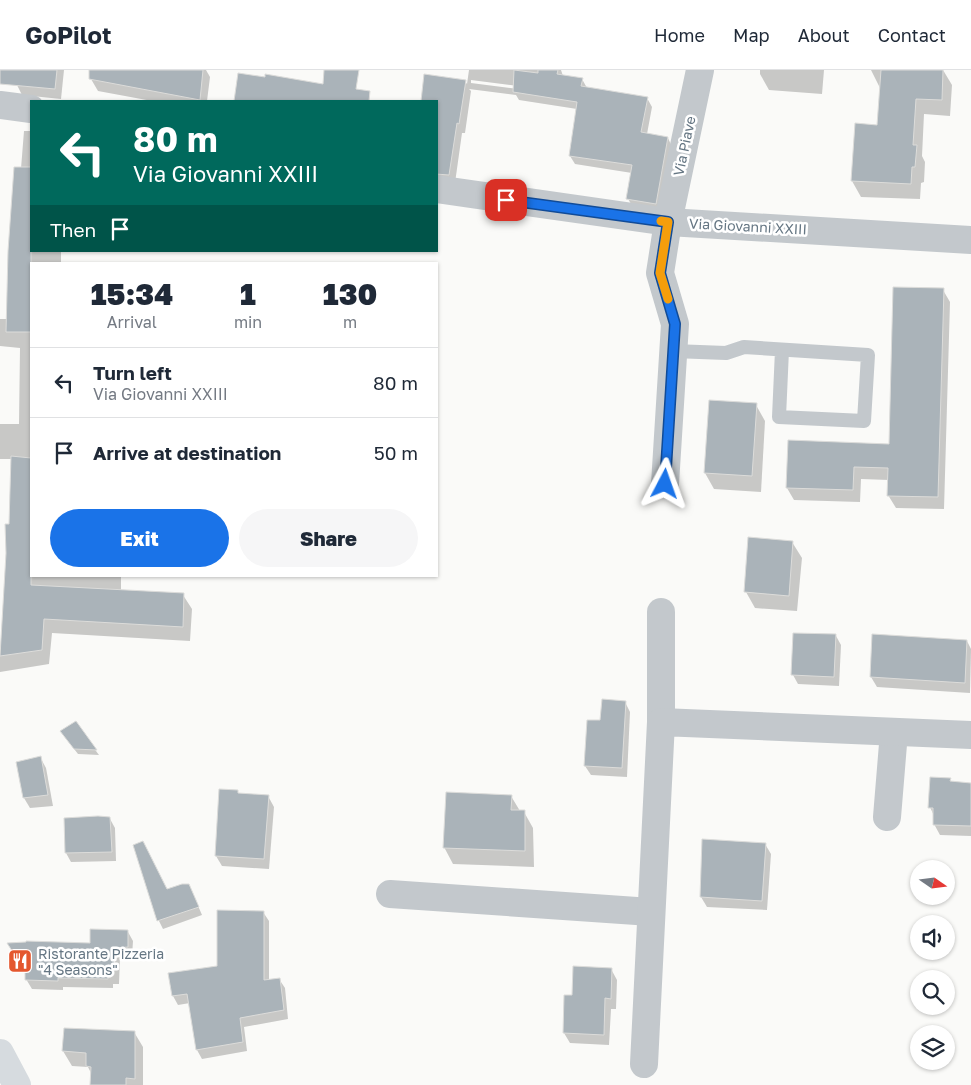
<!DOCTYPE html>
<html lang="en">
<head>
<meta charset="utf-8">
<style>
  :root { --surface:#fff; --page:#f6f6f7; --text:#1f2937; --muted:#747a83; --line:#e0e1e3; --accent:#1a73e8 }
  body { margin:0; font-family:"Golos Text",sans-serif; background:var(--page); color:var(--text); height:100vh; display:flex; flex-direction:column; font-size:19px; white-space:nowrap }
  * { box-sizing:border-box; margin:0 }
  p { font-size:16px; color:var(--muted) }
  .icon { flex:none; width:28px; height:28px; fill:none; stroke:currentColor; stroke-width:2; stroke-linecap:round; stroke-linejoin:round }
  .map { position:relative; flex:1; overflow:hidden }
  .panel { position:absolute; left:30px; top:192px; width:408px; height:315px; display:flex; flex-direction:column; background:var(--surface); border-radius:0px; box-shadow:0 1px 4px #0004 }
  .panel>* { flex:none }
  .banner { position:absolute; left:30px; top:30px; width:408px; height:152px; border-radius:0px; box-shadow:0 1px 4px #0004; background:#00695c; color:#fff; overflow:hidden }
  .needle { width:32px; rotate:104deg }
  .fabs { position:absolute; left:910px; top:790px; display:grid; gap:10px }
  .fabs a { display:grid; place-items:center; width:45px; height:45px; border-radius:50%; background:var(--surface); box-shadow:0 1px 4px #0004; font-size:25px }
  .pin { position:absolute; display:grid; place-items:center; width:42px; height:42px; color:#fff; margin:-21px; border-radius:10px; box-shadow:0 2px 8px #0006 }
  .me { position:absolute; width:55px; margin:-28px; rotate:4deg; stroke-linejoin:round; filter:drop-shadow(0 0 4px #0008) }
  .turn { display:flex; align-items:center; gap:18px; height:105px; padding:0 20px; font-size:22px }
  .turn .icon { width:65px; height:65px; stroke-width:2.5 }
  .turn b { display:block; font-size:35px; line-height:42px }
  .then { display:flex; align-items:center; height:48px; padding:0 20px; background:#0003; gap:10px; font-size:19px }
  .eta { display:flex; justify-content:space-evenly; align-items:center; height:85px; text-align:center }
  .eta b { font-size:30px; font-weight:800; line-height:35px }
  .action { display:flex; gap:10px; margin-top:auto; padding:10px 20px }
  .action a { flex:1; height:58px; border-radius:30px; background:var(--accent); color:#fff; font-size:20px; font-weight:800; line-height:58px; text-align:center }
  .action a+a { background:var(--page); color:var(--text) }
  ul { padding:0; list-style:none }
  li { display:flex; align-items:center; gap:15px; height:70px; padding:0 20px; border-top:1px solid var(--line) }
  li div { flex:1 }
  li b { display:block; font-size:19px }
  li em { font-style:normal }
  header { display:flex; align-items:center; gap:30px; box-sizing:border-box; height:70px; padding:0 25px; background:var(--surface); border-bottom:1px solid var(--line) }
  header strong { font-size:24px }
  nav { display:flex; gap:28px; margin-inline-start:auto; font-size:18px }
  .map>svg:first-child { display:block }
  .shadow { fill:#0003; fill-rule:evenodd }
  .building { fill:#aab3b9; stroke:#dcdcda }
  .lines { fill:none; stroke-linecap:round; stroke-linejoin:round }
  .lane { stroke:#c3c8cc; stroke-width:14 }
  .street { stroke:#c3c8cc; stroke-width:28 }
  .secondary { stroke:#d6dbdf; stroke-width:28 }
  .route-casing { stroke:#114b97; stroke-width:12 }
  .route { stroke:#1a73e8; stroke-width:9 }
  .slow { stroke:#f59e0b; stroke-width:9 }
  .labels { text-anchor:middle; dominant-baseline:central; stroke-width:5; stroke-linejoin:round; paint-order:stroke }
  .street-label { font-size:14px; fill:#657683; stroke:#fff }
  .poi-label { font-size:14px; fill:#657683; stroke:#fff; text-anchor:start }
</style>
</head>
<body>
<header>
<strong>GoPilot</strong>
<nav><a>Home</a><a>Map</a><a>About</a><a>Contact</a></nav>
</header>
<div class="map">
<svg width="971" height="1015" viewBox="0 0 971 1015">
  <rect width="100%" height="100%" fill="#fafaf8"/>
  <g class="shadow">
    <path d="M18 0H64L61 29 22 25 17 15Z"/>
    <path d="M92 0H206L210 7 207 31H152L98 21 91 9Z"/>
    <path d="M469 0H561L563 6 582 9 587 18 647 28 652 37 647 64 668 68 672 77 660 142 633 137 628 129 632 103 575 94 570 86 577 39 519 30 516 25 469 19 471 21 465 63H462L455 113 436 111V31H422L426 5 465 11 467 14ZM471 10 519 16V19L471 13Z"/>
    <path d="M760 0H824L822 24 769 20 760 4Z"/>
    <path d="M871 0H943L952 15 950 46 924 44 922 86 925 92 924 112 921 113 920 129 861 127 852 111 878 57 880 18Z"/>
    <path d="M239 5 355 23 360 31H235Z"/>
    <path d="M24 61H31V181H61V194H31V506H121V521L183 525 192 539 190 571 52 563 49 594 0 602V579L2 581 10 456 12 389H0V354H19L20 278 0 276V249H9Z"/>
    <path d="M943 220 950 232 944 439 896 438 888 425 889 410 861 409 860 432 794 430 787 418 890 375Z"/>
    <path d="M756 335 765 351 761 422 714 419 705 403Z"/>
    <path d="M792 472 802 488 797 541 755 538 746 522Z"/>
    <path d="M836 566 841 575 839 616 798 614 793 605Z"/>
    <path d="M967 571 971 579 970 623 877 617 871 607Z"/>
    <path d="M625 632 630 642 627 707 591 705 585 696Z"/>
    <path d="M75 652 96 681 99 685 78 684 64 666Z"/>
    <path d="M40 687 46 698 53 736 30 738 24 728Z"/>
    <path d="M950 709 952 713 971 714V766L940 765 934 754V746L930 737Z"/>
    <path d="M239 724 268 726 274 737 269 799 222 796 216 786Z"/>
    <path d="M511 726 520 741 524 742 533 758 534 797 453 794 444 777Z"/>
    <path d="M110 749 115 758 116 791 71 792 66 783Z"/>
    <path d="M765 774 771 784 767 840 707 837 701 827Z"/>
    <path d="M135 775 167 821 193 824 202 845 163 859 159 851Z"/>
    <path d="M263 842 269 851V911L279 909 285 918 288 949 244 957 247 981 202 989 197 980 190 933 178 935 173 926 218 897Z"/>
    <path d="M128 862 133 871 132 886 120 887 119 914H113V918L63 917V920L32 919 26 909Z"/>
    <path d="M611 899 617 910 616 939H611L609 975 570 973 564 963 573 927Z"/>
    <path d="M134 962 143 977V1015H92V1005L88 997 72 996 63 981Z"/>
  </g>
  <g class="building">
    <path d="M0 0H57L55 19 0 14Z"/>
    <path d="M89 0H203L200 30 89 9Z"/>
    <path d="M324 0H359L356 19 370 21 369 31H234L238 3 265 7V4L323 14Z"/>
    <path d="M514 0 538 3V0H558L557 4 583 8 581 16 648 27 641 62 668 67 656 134 626 129 632 95 569 86 577 32 513 22Z"/>
    <path d="M881 0H943L942 30 916 29 913 75H917L915 97H912L911 114 851 111 855 53 877 55Z"/>
    <path d="M424 4 466 10 459 54 457 53 449 105 436 104V31H421Z"/>
    <path d="M14 97H31V262H6L8 181Z"/>
    <path d="M893 217 944 218 938 427 887 426 888 398 854 397 853 420 786 418 788 370 889 374Z"/>
    <path d="M709 330 757 333 752 406 704 403Z"/>
    <path d="M11 386 31 388V515L184 523 183 557 44 549 42 580 0 586 6 483 5 454H9Z"/>
    <path d="M748 467 793 471 789 526 744 522Z"/>
    <path d="M793 563 836 564 834 607 791 605Z"/>
    <path d="M872 564 967 570 965 613 870 607Z"/>
    <path d="M602 629 626 631 622 698 584 696 587 650H600Z"/>
    <path d="M76 651 97 680 74 679 60 661Z"/>
    <path d="M41 686 48 725 23 728 16 692Z"/>
    <path d="M930 707 951 708 950 711 971 713V756L933 755V738H928Z"/>
    <path d="M219 719 238 720V723L269 725 264 789 215 786Z"/>
    <path d="M446 722 512 725 511 740H525V781L443 778Z"/>
    <path d="M98 746 110 747 112 782 65 783 64 748Z"/>
    <path d="M702 769 766 773 762 831 700 827Z"/>
    <path d="M143 771 167 819 182 814H189L199 837 157 851 133 775Z"/>
    <path d="M217 840 264 841V910L280 908 284 940 240 948 243 972 196 980 187 924 172 926 168 903 217 896Z"/>
    <path d="M90 859 128 860V877L115 878 114 905H108V909L58 908V911L25 910V901L7 873 26 872V871L90 873Z"/>
    <path d="M573 896 612 898 611 929 605 928 604 965 563 963 564 925H572Z"/>
    <path d="M64 958 135 961V1009L126 1008V1015H90L91 997 86 996V983L62 981Z"/>
  </g>
  <g class="lines">
    <path class="lane" d="M673 281 726 283 744 277 868 285 864 351 779 347 782 280"/>
    <g class="street">
      <path d="M0 35 31 39"/>
      <path d="M436 119 668 152 971 170"/>
      <path d="M665 414 675 254 660 203 668 152 700 0"/>
      <path d="M661 542V652"/>
      <path d="M887 747 894 662"/>
      <path d="M390 824 651 842"/>
      <path d="M644 994 661 652 971 665"/>
    </g>
    <path class="secondary" d="M0 983 17 1015"/>
  </g>
  <g class="lines">
    <defs>
      <path id="route" d="M506 130 668 152 660 203 675 254 665 414"/>
    </defs>
    <use href="#route" class="route-casing"/>
    <use href="#route" class="route"/>
    <path class="slow" d="M661 151 668 152 660 203 668 229"/>
  </g>
  <defs>
    <symbol id="restaurant-square" viewBox="-11 -11 22 22"><rect x="-9" y="-9" width="18" height="18" rx="4" fill="#e4572e" stroke="#fff"/><path d="M-5-6h1v4h1v-4h1v4h1v-4h1v5L-1.5 .5V6h-2V.5L-5-1ZM5-6V6H3V1.5H1.5Q1.5-4 5-6Z" fill="#fff"/></symbol>
  </defs>
  <g fill-rule="evenodd">
    <use href="#restaurant-square" x="6" y="877" width="28" height="28"/>
  </g>
  <g class="labels">
    <g class="street-label">
      <text transform="translate(684 76) rotate(-78)">Via Piave</text>
      <text transform="translate(748 156) rotate(3)">Via Giovanni XXIII</text>
    </g>
    <g class="poi-label">
      <text x="38" y="883">Ristorante Pizzeria<tspan x="38" dy="16">"4 Seasons"</tspan></text>
    </g>
  </g>
</svg>
<div class="fabs">
<a><svg class="needle" viewBox="-14 -14 28 28"><path d="M0-13l5 13h-10z" fill="#e53935"/><path d="M0 13l5-13h-10z" fill="#747a83"/></svg></a>
<a><svg class="icon" aria-label="sound" viewBox="0 0 24 24"><path d="M4 9h4l5-4v14l-5-4H4zM17 9q2 3 0 6"/></svg></a>
<a><svg class="icon" aria-label="search" viewBox="0 0 24 24"><circle cx="10" cy="10" r="6"/><path d="M15 15l6 6"/></svg></a>
<a><svg class="icon" aria-label="layers" viewBox="0 0 24 24"><path d="M12 4l9 5-9 5-9-5zM3 14l9 5 9-5"/></svg></a>
</div>
<div class="pin" style="left:506px;top:130px;background:#d93025"><svg class="icon" aria-label="arrive" viewBox="0 0 24 24"><path d="M6 21V4h12l-3 4 3 4H6"/></svg></div>
<svg class="me" style="left:665px;top:414px" viewBox="-20 -20 40 40"><path d="M0-17L14 15 0 8-14 15z" fill="#1a73e8" stroke="#fff" stroke-width="4"/></svg>
<div class="banner">
<div class="turn"><svg class="icon" aria-label="left" viewBox="0 0 24 24"><path d="M17 20v-9H6M10 6l-5 5 5 5"/></svg><div><b>80 m</b>Via Giovanni XXIII</div></div>
<div class="then">Then<svg class="icon" aria-label="arrive" viewBox="0 0 24 24"><path d="M6 21V4h12l-3 4 3 4H6"/></svg></div>
</div>
<section class="panel">
<div class="eta">
<div><b>15:34</b><p>Arrival</p></div>
<div><b>1</b><p>min</p></div>
<div><b>130</b><p>m</p></div>
</div>
<ul>
<li><svg class="icon" aria-label="left" viewBox="0 0 24 24"><path d="M17 20v-9H6M10 6l-5 5 5 5"/></svg><div><b>Turn left</b><p>Via Giovanni XXIII</p></div><em>80 m</em></li>
<li><svg class="icon" aria-label="arrive" viewBox="0 0 24 24"><path d="M6 21V4h12l-3 4 3 4H6"/></svg><div><b>Arrive at destination</b></div><em>50 m</em></li>
</ul>
<div class="action"><a>Exit</a><a>Share</a></div>
</section>
</div>
</body>
</html>
